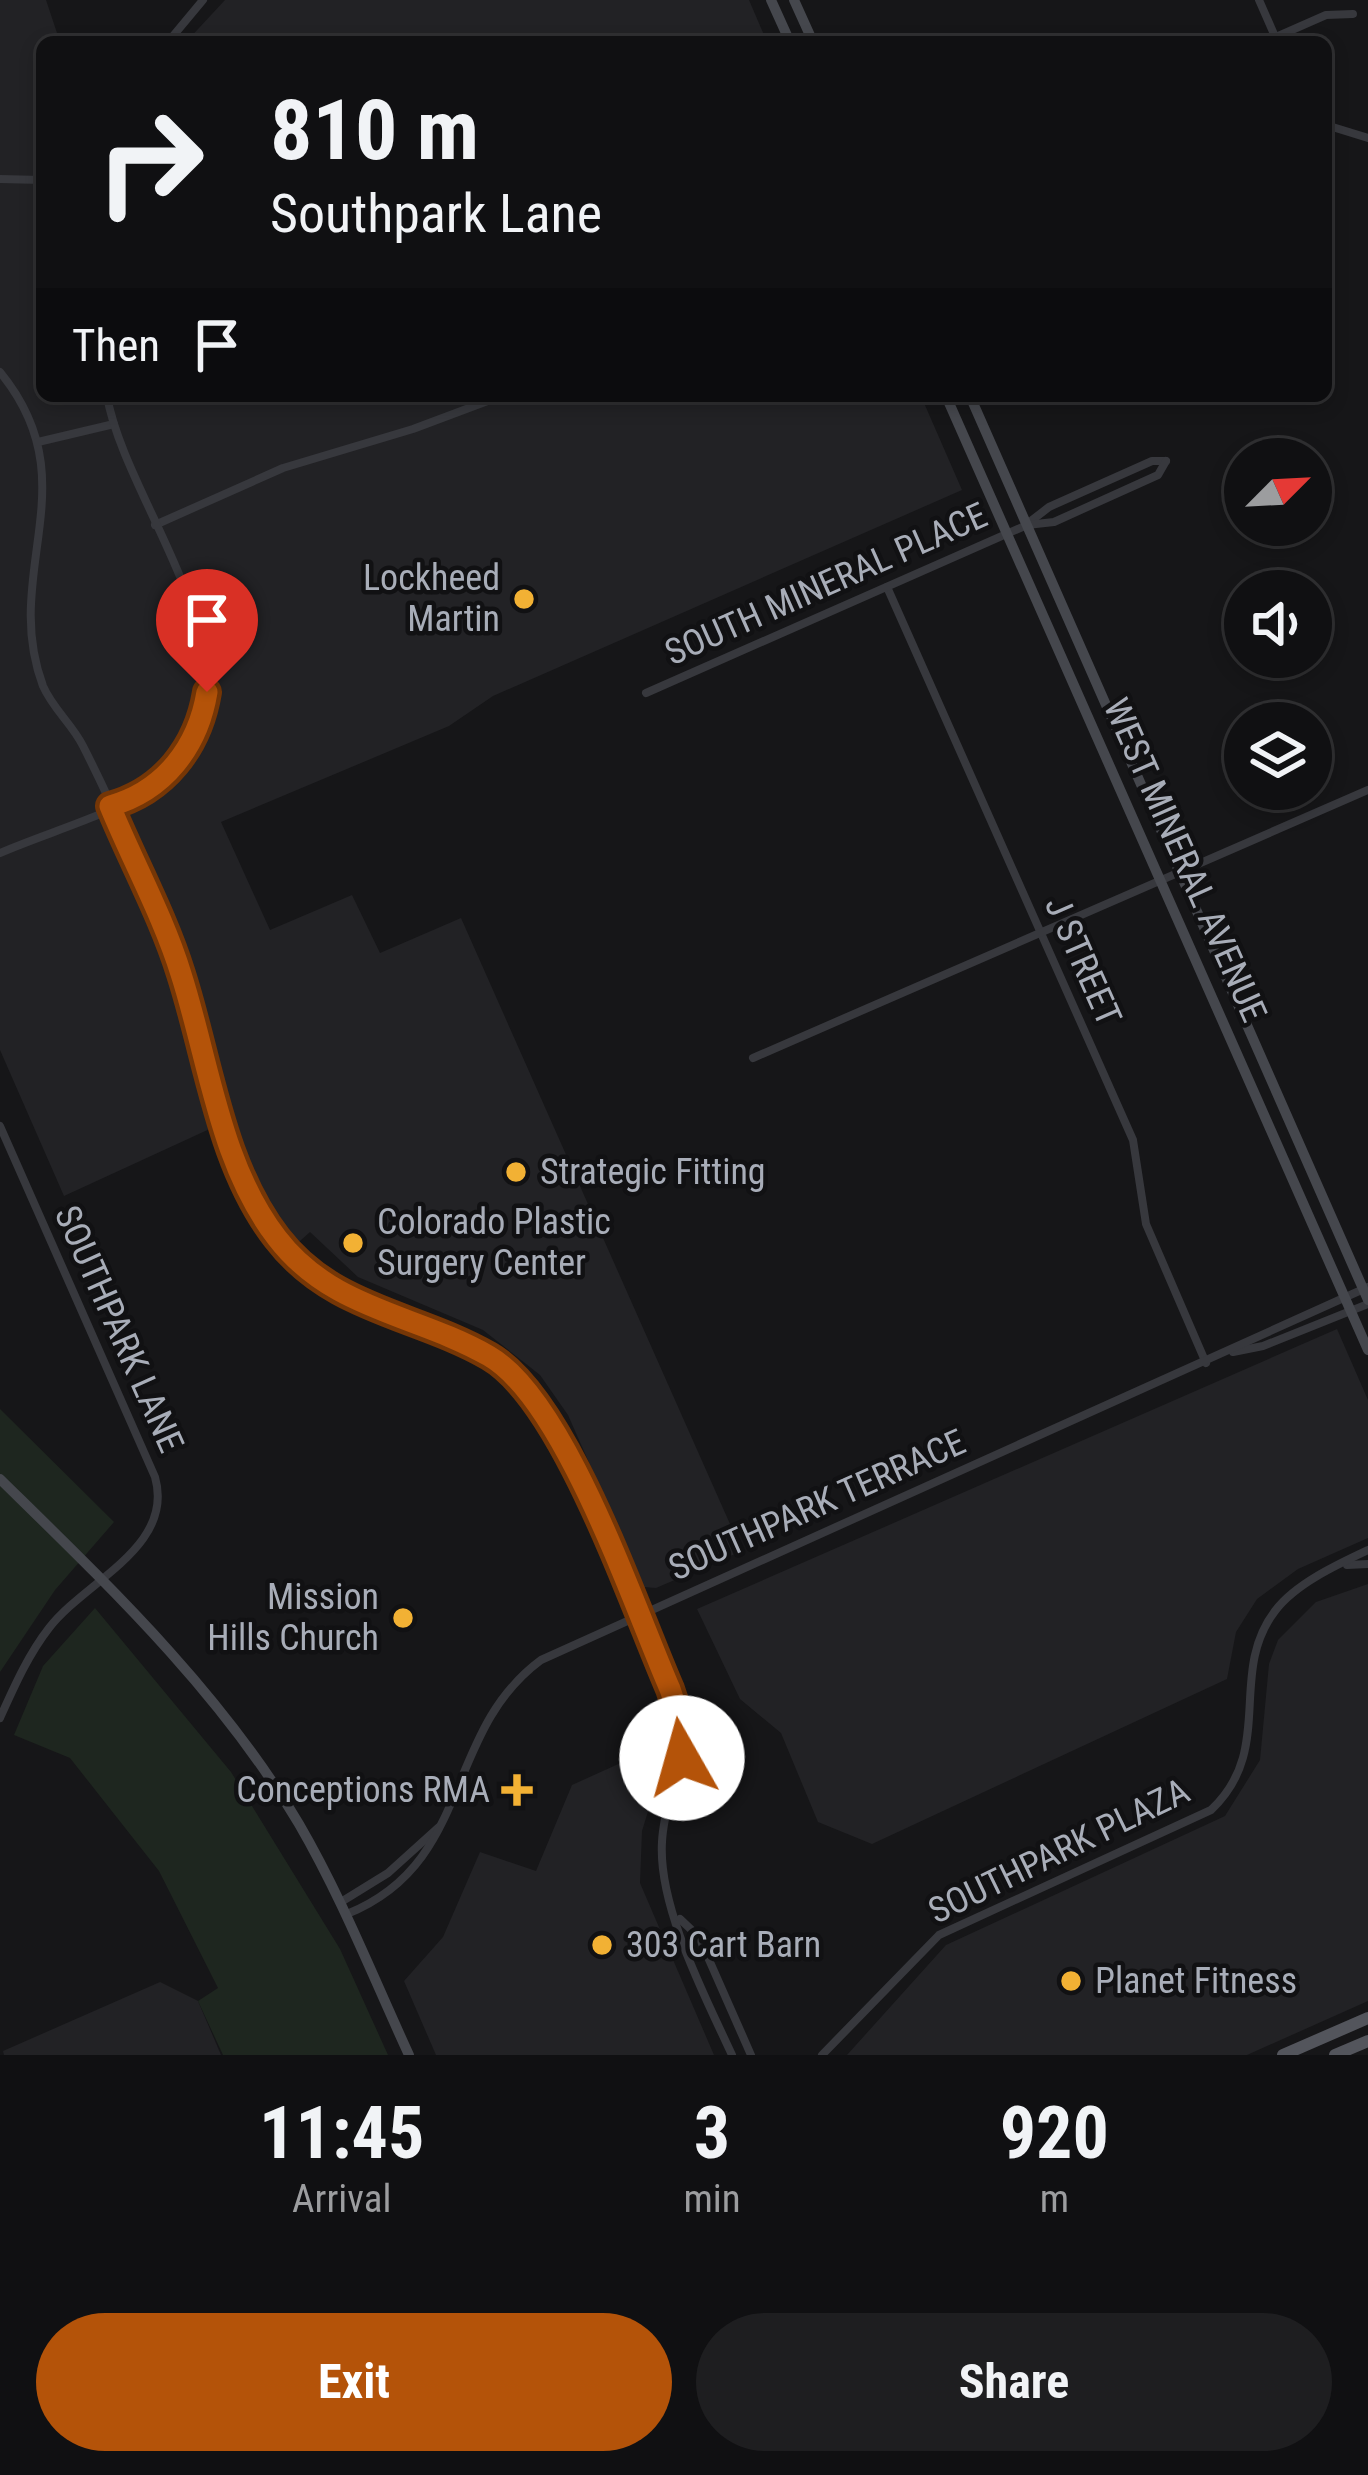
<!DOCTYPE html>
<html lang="en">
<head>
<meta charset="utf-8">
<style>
  :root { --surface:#101012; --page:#1e1e20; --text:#f1f3f6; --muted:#9c9d9f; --line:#303032; --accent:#b45309 }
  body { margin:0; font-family:"Roboto Condensed",sans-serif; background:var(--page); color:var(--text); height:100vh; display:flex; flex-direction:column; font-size:45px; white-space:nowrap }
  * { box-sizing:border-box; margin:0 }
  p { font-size:39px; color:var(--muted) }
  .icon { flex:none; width:66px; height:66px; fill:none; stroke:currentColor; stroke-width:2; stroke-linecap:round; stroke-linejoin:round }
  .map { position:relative; height:2055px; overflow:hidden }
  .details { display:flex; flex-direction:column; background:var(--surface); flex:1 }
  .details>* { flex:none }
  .banner { position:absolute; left:36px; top:36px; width:1296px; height:366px; border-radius:18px; box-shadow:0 6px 18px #0003,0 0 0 3px var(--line); background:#101012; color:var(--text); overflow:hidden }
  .needle { width:78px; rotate:66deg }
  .tools { position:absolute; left:1224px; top:438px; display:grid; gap:24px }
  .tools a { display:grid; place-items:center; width:108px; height:108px; border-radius:50%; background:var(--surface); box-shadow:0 6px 18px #0003,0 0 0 3px var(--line); font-size:60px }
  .pin { position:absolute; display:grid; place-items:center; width:102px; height:102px; color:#fff; margin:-123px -51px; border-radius:50% 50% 50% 0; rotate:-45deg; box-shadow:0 0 12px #0007 }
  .pin .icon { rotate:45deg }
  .me { position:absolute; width:132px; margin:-66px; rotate:353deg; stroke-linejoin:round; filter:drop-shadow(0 0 9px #0008) }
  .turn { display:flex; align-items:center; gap:42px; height:252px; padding:0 36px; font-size:54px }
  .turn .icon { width:156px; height:156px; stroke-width:2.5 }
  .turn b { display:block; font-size:84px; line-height:102px }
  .then { display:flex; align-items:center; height:114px; padding:0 36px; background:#0003; gap:24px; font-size:45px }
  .eta { display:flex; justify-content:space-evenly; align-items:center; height:204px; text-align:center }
  .eta b { font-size:72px; font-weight:700; line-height:84px }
  .button { display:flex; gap:24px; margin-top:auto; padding:24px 36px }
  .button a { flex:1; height:138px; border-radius:72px; background:var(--accent); color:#fff; font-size:48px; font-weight:700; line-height:138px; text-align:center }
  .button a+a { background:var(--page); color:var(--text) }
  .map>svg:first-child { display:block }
  .built { fill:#222225 }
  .green { fill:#1e261f }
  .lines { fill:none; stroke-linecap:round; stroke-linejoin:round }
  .minor { stroke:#37383d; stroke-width:8 }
  .secondary { stroke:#45474d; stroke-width:10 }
  .primary { stroke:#53555c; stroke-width:12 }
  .route-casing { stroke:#753606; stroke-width:30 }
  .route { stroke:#b45309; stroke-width:21 }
  .poi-dot { fill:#f2b134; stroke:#111113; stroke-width:4.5 }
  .labels { text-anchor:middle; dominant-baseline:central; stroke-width:9; stroke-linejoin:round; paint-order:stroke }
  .poi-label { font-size:36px; fill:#a8adb8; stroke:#111113; text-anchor:start }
  .street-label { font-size:36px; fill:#a8adb8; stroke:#111113 }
</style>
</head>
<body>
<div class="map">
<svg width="1368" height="2055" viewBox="0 0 1368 2055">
  <rect width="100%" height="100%" fill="#161618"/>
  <g class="built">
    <path d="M0 0H46L60 42H42V396H921L962 490 493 696 449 726 221 822 270 930 352 895 380 953 461 918 742 1551 656 1588 644 1587 568 1415 540 1375 483 1330 358 1277 310 1232 281 1258 244 1207 214 1127 64 1196 0 1050Z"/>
    <path d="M225 0H749L767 42H186Z"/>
    <path d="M1337 1329 1368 1400V1538L1298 1569 1257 1599 1236 1632 1227 1679 872 1844 818 1822 781 1733 740 1699 697 1609Z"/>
    <path d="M1368 1584V2001L1247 2055H847L946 1945 1225 1816 1260 1760 1269 1664 1278 1640 1316 1602Z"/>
    <path d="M647 1751 658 1779 642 1831 640 1883 714 2055H436L404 1981 443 1937 480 1852 536 1871 572 1785Z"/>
    <path d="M160 1982 198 2001 221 2055H4L3 2051Z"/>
  </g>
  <g class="green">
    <path d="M0 1409 114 1522 55 1590 0 1672Z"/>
    <path d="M95 1608 231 1772 340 1949 388 2055H223L198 2001 218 1988 159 1871 70 1758 14 1735 43 1666Z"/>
  </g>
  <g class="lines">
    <g class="minor">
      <path d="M1259 0 1277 41"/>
      <path d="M1276 37 1326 15 1353 14"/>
      <path d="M168 42 203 0"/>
      <path d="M1326 125 1368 138"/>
      <path d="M0 179 42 180"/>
      <path d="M0 372C91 483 0 571 43 686 53 709 72 724 83 746 113 805 140 868 164 930 203 1025 216 1168 281 1244 359 1333 482 1319 551 1419L679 1713C689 1760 664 1796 662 1842 658 1907 705 1996 732 2055"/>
      <path d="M38 442 114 424"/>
      <path d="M1027 524 1049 507 1152 461H1166"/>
      <path d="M155 525 283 468 413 429 501 396"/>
      <path d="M887 587 1133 1140 1146 1224 1206 1363"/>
      <path d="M646 693 1027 525 1054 522 1158 475 1166 461"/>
      <path d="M0 853C46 833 101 818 143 793 298 700 127 514 107 396"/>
      <path d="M753 1058 1368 790"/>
      <path d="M0 1126 155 1477C175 1547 85 1581 49 1628 28 1655 14 1687 0 1718"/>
      <path d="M1233 1352 1263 1346 1368 1304"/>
      <path d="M1347 1565 1368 1564"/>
      <path d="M341 1902 388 1873 439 1827"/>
      <path d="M347 1914C474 1863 442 1733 541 1660L1368 1287"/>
      <path d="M680 1919 699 1937 751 2055"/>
      <path d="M822 2055 939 1935 1211 1810C1276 1749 1227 1674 1275 1611 1295 1584 1338 1564 1368 1550"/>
    </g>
    <g class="secondary">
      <path d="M771 0 790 42"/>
      <path d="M794 0 813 42"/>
      <path d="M946 396 1368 1350"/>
      <path d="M970 396 1368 1300"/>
      <path d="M0 1479C108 1585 221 1692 299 1824 342 1898 373 1977 409 2055"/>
    </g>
    <g class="primary">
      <path d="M1283 2055 1368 2018"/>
      <path d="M1335 2055 1368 2041"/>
    </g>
  </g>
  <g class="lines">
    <defs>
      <path id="route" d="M207 692C198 747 164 791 110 806 133 862 163 916 181 974 209 1061 220 1165 277 1238 332 1310 416 1314 489 1356 565 1400 633 1604 670 1689L681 1722 682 1758"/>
    </defs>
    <use href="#route" class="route-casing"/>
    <use href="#route" class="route"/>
  </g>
  <g class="poi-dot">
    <circle cx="524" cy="599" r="12"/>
    <circle cx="516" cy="1172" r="12"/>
    <circle cx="353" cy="1243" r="12"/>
    <circle cx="403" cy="1618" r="12"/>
    <path d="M511 1772h12v12h12v12h-12v12h-12v-12h-12v-12h12z"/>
    <circle cx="602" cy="1945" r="12"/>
    <circle cx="1071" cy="1981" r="12"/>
  </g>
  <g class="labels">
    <g class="poi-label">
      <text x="500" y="578" text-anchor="end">Lockheed<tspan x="500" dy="41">Martin</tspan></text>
      <text x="540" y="1172">Strategic Fitting</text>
      <text x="377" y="1222">Colorado Plastic<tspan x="377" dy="41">Surgery Center</tspan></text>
      <text x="379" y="1597" text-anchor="end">Mission<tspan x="379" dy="41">Hills Church</tspan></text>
      <text x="490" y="1790" text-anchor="end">Conceptions RMA</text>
      <text x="626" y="1945">303 Cart Barn</text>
      <text x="1095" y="1981">Planet Fitness</text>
    </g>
    <g class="street-label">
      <text transform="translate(826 584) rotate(-24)">SOUTH MINERAL PLACE</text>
      <text transform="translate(1185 860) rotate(66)">WEST MINERAL AVENUE</text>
      <text transform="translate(1083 961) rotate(66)">J STREET</text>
      <text transform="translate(119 1329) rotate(66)">SOUTHPARK LANE</text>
      <text transform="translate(817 1505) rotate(-24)">SOUTHPARK TERRACE</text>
      <text transform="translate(1059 1851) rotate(-26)">SOUTHPARK PLAZA</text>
    </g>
  </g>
</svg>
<div class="tools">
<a><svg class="needle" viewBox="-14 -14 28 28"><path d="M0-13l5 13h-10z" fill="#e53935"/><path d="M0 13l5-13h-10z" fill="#9c9d9f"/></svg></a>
<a><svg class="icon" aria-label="sound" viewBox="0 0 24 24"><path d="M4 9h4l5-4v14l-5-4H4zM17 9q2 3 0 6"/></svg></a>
<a><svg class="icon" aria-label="layers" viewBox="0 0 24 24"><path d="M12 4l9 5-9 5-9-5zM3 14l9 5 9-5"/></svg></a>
</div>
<div class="pin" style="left:207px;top:692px;background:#d93025"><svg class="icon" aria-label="arrive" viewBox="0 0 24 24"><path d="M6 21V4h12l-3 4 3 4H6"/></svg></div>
<svg class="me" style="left:682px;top:1758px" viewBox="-20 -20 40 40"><circle r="19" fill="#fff"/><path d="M0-13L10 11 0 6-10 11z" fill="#b45309"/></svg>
<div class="banner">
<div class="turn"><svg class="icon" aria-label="right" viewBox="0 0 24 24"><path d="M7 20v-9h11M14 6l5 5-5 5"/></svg><div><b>810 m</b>Southpark Lane</div></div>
<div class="then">Then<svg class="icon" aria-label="arrive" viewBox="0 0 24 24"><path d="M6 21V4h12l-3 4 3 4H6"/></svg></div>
</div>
</div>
<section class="details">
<div class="eta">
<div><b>11:45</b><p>Arrival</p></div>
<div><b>3</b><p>min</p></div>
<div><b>920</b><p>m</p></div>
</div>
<div class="button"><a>Exit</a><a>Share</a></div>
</section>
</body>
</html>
